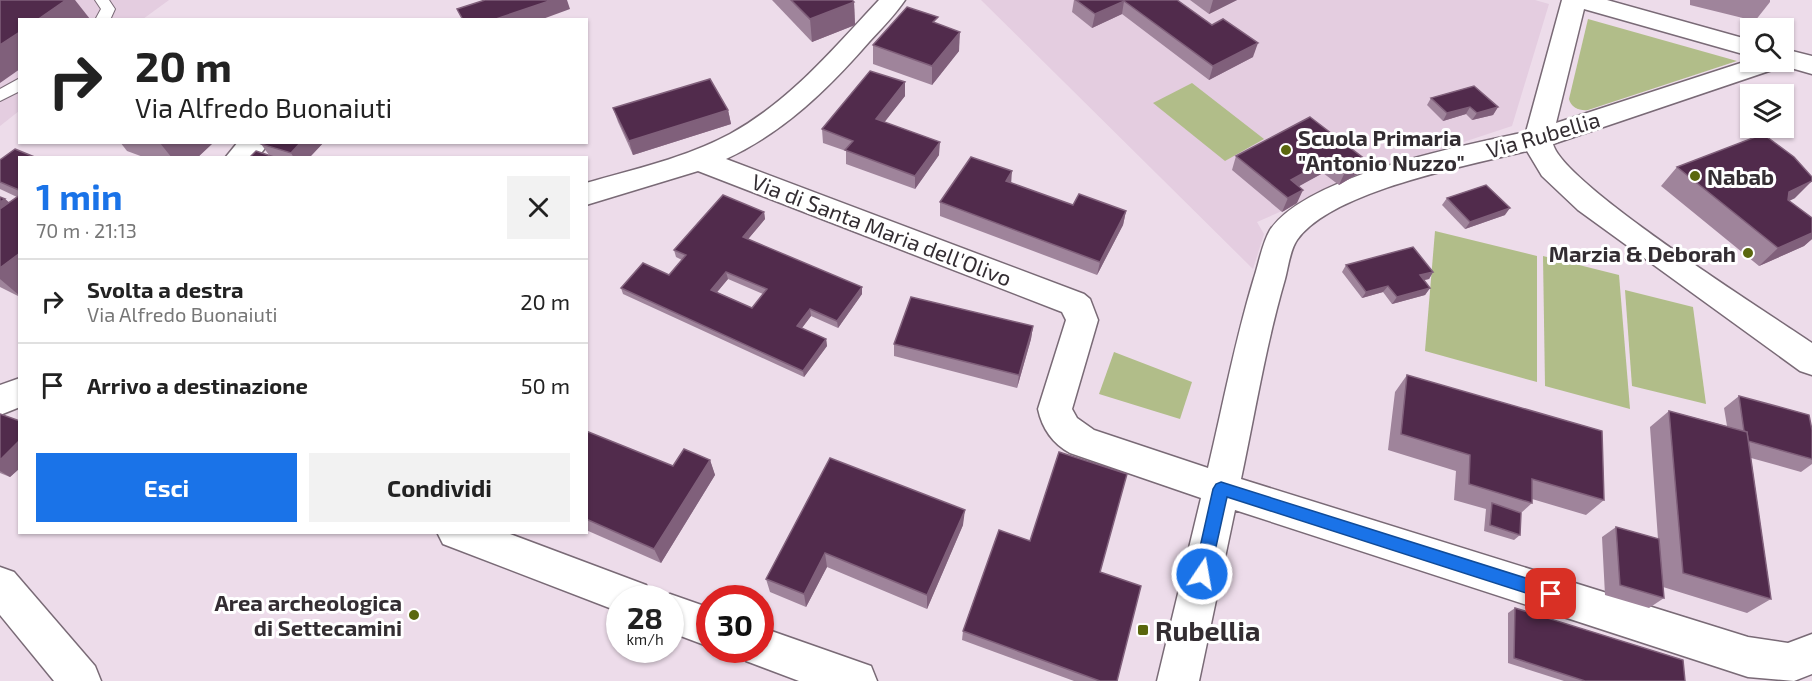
<!DOCTYPE html>
<html lang="it">
<head>
<meta charset="utf-8">
<style>
  :root { --surface:#fff; --page:#f2f2f2; --text:#222; --muted:#767676; --line:#e0e0e0; --accent:#1a73e8 }
  body { margin:0; font-family:"Exo 2",sans-serif; background:var(--page); color:var(--text); height:100vh; display:flex; flex-direction:column; font-size:22px; white-space:nowrap }
  * { box-sizing:border-box; margin:0 }
  p { font-size:20px; color:var(--muted) }
  .icon { flex:none; width:33px; height:33px; fill:none; stroke:currentColor; stroke-width:2; stroke-linecap:round; stroke-linejoin:round }
  .map { position:relative; flex:1; overflow:hidden }
  .side { position:absolute; left:18px; top:156px; width:570px; height:378px; display:flex; flex-direction:column; background:var(--surface); border-radius:0px; box-shadow:0 2px 4px #0004 }
  .side>* { flex:none }
  .hud { position:absolute; left:18px; top:18px; width:570px; height:126px; border-radius:0px; box-shadow:0 2px 4px #0004; background:#fff; color:var(--text); overflow:hidden }
  .tools { position:absolute; left:1740px; top:18px; display:grid; gap:12px }
  .tools a { display:grid; place-items:center; width:54px; height:54px; border-radius:0px; background:var(--surface); box-shadow:0 2px 4px #0004; font-size:30px }
  .speed { position:absolute; left:606px; top:585px; display:flex; gap:12px; font-size:30px; font-weight:700; text-align:center }
  .speed>* { display:grid; place-content:center; width:78px; height:78px; border-radius:50%; background:var(--surface); box-shadow:0 2px 4px #0004; line-height:1 }
  .speed small { font-size:15px; font-weight:400 }
  .speed .limit { border:9px solid #d22; background:#fff; color:#111 }
  .pin { position:absolute; display:grid; place-items:center; width:51px; height:51px; color:#fff; margin:-26px; border-radius:12px; box-shadow:0 3px 9px #0006 }
  .me { position:absolute; width:66px; margin:-33px; rotate:12deg; stroke-linejoin:round; filter:drop-shadow(0 0 4px #0008) }
  .turn { display:flex; align-items:center; gap:21px; height:126px; padding:0 18px; font-size:27px }
  .turn .icon { width:78px; height:78px; stroke-width:2.5 }
  .turn b { display:block; font-size:42px; line-height:51px }
  .round { display:grid; place-items:center; flex:none; width:63px; height:63px; border-radius:0px; background:var(--page) }
  .summary { display:flex; align-items:center; justify-content:space-between; height:102px; padding:0 18px }
  h1 { font-size:36px; font-weight:700; line-height:45px; color:var(--accent) }
  .button { display:flex; gap:12px; margin-top:auto; padding:12px 18px }
  .button a { flex:1; height:69px; border-radius:0px; background:var(--accent); color:#fff; font-size:24px; font-weight:700; line-height:69px; text-align:center }
  .button a+a { background:var(--page); color:var(--text) }
  ul { padding:0; list-style:none }
  li { display:flex; align-items:center; gap:18px; height:84px; padding:0 18px; border-top:2px solid var(--line) }
  li div { flex:1 }
  li b { display:block; font-size:22px }
  li em { font-style:normal }
  .map>svg:first-child { display:block }
  .built { fill:#e4cde0 }
  .green { fill:#b1bd89 }
  .lines { fill:none; stroke-linecap:round; stroke-linejoin:round }
  .service-casing { stroke:#796a76; stroke-width:2 }
  .minor-casing { stroke:#796a76; stroke-width:3 }
  .tertiary-casing { stroke:#796a76; stroke-width:3 }
  .service { fill:#fff; fill-rule:evenodd }
  .minor { fill:#fff; fill-rule:evenodd }
  .tertiary { fill:#fff; fill-rule:evenodd }
  .wall { fill:#9f849b; fill-rule:evenodd }
  .shaded-wall { fill:#80607b }
  .building { fill:#512b4c; stroke:#80607b; stroke-width:1.5; fill-rule:evenodd }
  .route { fill:#1a73e8; stroke:#114b97; stroke-width:1.5 }
  .poi-dot { fill:#5a670e; stroke:#fff; stroke-width:2 }
  .labels { text-anchor:middle; dominant-baseline:central; stroke-width:6; stroke-linejoin:round; paint-order:stroke }
  .street-label { font-size:22px; fill:#332d32; stroke:#fff }
  .poi-label { font-size:22px; font-weight:bold; fill:#332d32; stroke:#fff; text-anchor:start }
  .near-poi-label { font-size:27px; font-weight:bold; fill:#332d32; stroke:#fff; text-anchor:start }
</style>
</head>
<body>
<div class="map">
<svg width="1812" height="681" viewBox="0 0 1812 681">
  <rect width="100%" height="100%" fill="#eddcea"/>
  <g class="built">
    <path d="M0 0H169L143 19 20 20 19 111 0 126Z"/>
    <path d="M981 0H1535L1549 4 1512 126 1364 175 1257 222 1264 234 1253 269Z"/>
  </g>
  <g class="green">
    <path d="M1588 19 1737 61 1588 110C1580 111 1571 108 1569 99Z"/>
    <path d="M1192 83 1264 139 1225 161 1153 103Z"/>
    <path d="M1435 231 1537 256V382L1425 351Z"/>
    <path d="M1543 256 1619 275 1630 409 1545 386Z"/>
    <path d="M1625 290 1693 307 1706 404 1632 386Z"/>
    <path d="M1114 352 1192 382 1180 419 1099 394Z"/>
  </g>
  <g class="lines">
    <defs>
      <g id="service">
        <path d="M95 0H109L115 9 110 20H95L101 9Z"/>
        <path d="M20 78V91L0 101V89Z"/>
      </g>
      <g id="minor">
        <path d="M879 0H905C895 15 881 29 869 42 827 90 784 132 726 159L1084 294 1090 299 1098 320 1072 409 1077 418 1094 430 1208 468C1223 405 1235 340 1254 278 1259 263 1262 244 1270 230 1308 175 1462 146 1526 132L1562 0H1607L1750 40V56L1584 9 1556 123 1750 60 1784 62V49L1812 56V74L1784 66 1553 144C1563 184 1768 313 1812 343V375L1800 371 1578 210 1542 176 1527 151C1469 165 1331 191 1297 240 1290 250 1288 268 1285 279 1266 344 1255 413 1241 479L1748 637 1788 643 1812 634V674L1794 681 1748 677 1235 510 1199 681H1157L1201 498 1070 453C1053 444 1042 428 1038 409L1066 320 1062 312 698 171 586 205V183C635 169 685 158 730 134 790 101 833 49 879 0Z"/>
        <path d="M238 142H270L257 158H225Z"/>
      </g>
      <g id="tertiary">
        <path d="M20 378V407L0 415V385Z"/>
        <path d="M437 532H505L646 585 652 598H620V612L443 544Z"/>
        <path d="M0 567 14 572 95 666 101 681H54L0 615Z"/>
        <path d="M670 594 710 608V647L670 632V598H658Z"/>
        <path d="M760 627 871 666 877 681H799L746 661 741 650H760Z"/>
      </g>
    </defs>
    <use href="#service" class="service-casing"/>
    <use href="#minor" class="minor-casing"/>
    <use href="#tertiary" class="tertiary-casing"/>
    <use href="#service" class="service"/>
    <use href="#minor" class="minor"/>
    <use href="#tertiary" class="tertiary"/>
  </g>
  <g class="wall">
    <path d="M772 0H852L854 2 855 25 812 42Z"/>
    <path d="M1074 0H1177L1253 57 1209 80 1122 14 1092 28 1072 12Z"/>
    <path d="M1190 0H1237L1209 14Z"/>
    <path d="M1690 0H1770V2L1755 21 1690 5Z"/>
    <path d="M938 24 959 51 932 85 873 64V45Z"/>
    <path d="M905 82V96L884 122 939 155 915 189 846 164V151L823 143 822 129Z"/>
    <path d="M1431 98 1498 107 1493 115 1472 120 1466 114 1443 121 1427 105Z"/>
    <path d="M613 108 728 110 731 124 633 155 618 122Z"/>
    <path d="M120 142H214L197 158H146L127 151Z"/>
    <path d="M263 142H324L309 158H249L269 155 261 144Z"/>
    <path d="M1236 156 1366 160 1359 173 1339 185 1323 173 1298 186 1297 203 1282 212 1232 170Z"/>
    <path d="M20 158V297L0 287V197L5 199 9 202 17 197 0 189V160Z"/>
    <path d="M1677 167 1795 198 1789 201 1812 218V239L1804 246 1759 266 1661 186Z"/>
    <path d="M1011 183 1073 205 1126 211 1123 225 1097 275 940 216V202Z"/>
    <path d="M1447 198 1505 215 1465 229 1442 205Z"/>
    <path d="M764 212 765 219 748 239 862 294 838 328 811 316 802 328 826 339 827 346 804 377 623 294 621 288 669 275 682 260 676 257 674 250ZM728 279 763 294 752 308 717 292Z"/>
    <path d="M1346 265 1433 272 1429 279 1424 280 1430 288 1425 295 1392 304 1383 292 1362 298 1342 272Z"/>
    <path d="M1033 326 1031 339 1017 388 894 356V344Z"/>
    <path d="M1407 375 1604 500 1586 515 1532 499V503L1521 513 1520 535 1514 540 1484 531 1486 509 1454 500 1456 471 1388 450 1395 392Z"/>
    <path d="M1739 396 1812 430V464L1801 472 1751 458 1771 599 1747 613 1663 587 1664 598 1649 608 1605 595 1602 537 1616 527 1658 539 1650 427 1669 411 1727 426 1724 408Z"/>
    <path d="M0 414 20 421V468L10 477 0 473Z"/>
    <path d="M586 431 673 466 710 460 715 475 661 563 586 530Z"/>
    <path d="M830 458 963 525 927 609 827 567 806 607 770 592 766 579Z"/>
    <path d="M1100 572 1117 681H1074L962 640 963 631Z"/>
    <path d="M1515 608 1685 681H1564L1508 663V613Z"/>
  </g>
  <g class="shaded-wall">
    <path d="M66 0H75L90 19 37 20Z"/>
    <path d="M552 0H567L570 9 540 20H493Z"/>
    <path d="M1213 0H1237L1209 14Z"/>
    <path d="M1124 1 1122 14 1092 28 1095 14Z"/>
    <path d="M854 2 855 25 812 42 810 19Z"/>
    <path d="M20 32V69L0 83V45Z"/>
    <path d="M960 32 959 51 932 85V66Z"/>
    <path d="M1258 43 1253 57 1209 80 1213 66Z"/>
    <path d="M905 82V96L876 133V119Z"/>
    <path d="M1470 107 1466 114 1443 121 1447 113Z"/>
    <path d="M1498 107 1493 115 1472 120 1477 113Z"/>
    <path d="M728 110 731 124 633 155 629 141Z"/>
    <path d="M161 142H214L197 158H172L160 143Z"/>
    <path d="M301 142H324L309 158H294L291 153Z"/>
    <path d="M940 142 939 155 915 189V176Z"/>
    <path d="M1329 159 1323 173 1285 194 1291 180Z"/>
    <path d="M1366 160 1359 173 1339 185 1345 172Z"/>
    <path d="M1012 171 1011 185 1006 181Z"/>
    <path d="M1812 181 1795 198 1770 210 1789 192Z"/>
    <path d="M1303 190 1297 203 1282 212 1288 198Z"/>
    <path d="M5 199 19 212 0 227V202Z"/>
    <path d="M1510 208 1505 215 1465 229 1470 222Z"/>
    <path d="M1126 211 1123 225 1097 275 1100 262Z"/>
    <path d="M764 212 765 219 744 244 743 237Z"/>
    <path d="M1812 233V239L1804 246 1759 266 1778 248Z"/>
    <path d="M20 253V296L0 279V268Z"/>
    <path d="M726 272 728 279 713 297 711 290Z"/>
    <path d="M1433 272 1429 279 1415 282 1420 275Z"/>
    <path d="M1388 286 1383 292 1362 298 1366 292Z"/>
    <path d="M862 287V294L838 328 837 321Z"/>
    <path d="M1430 288 1425 295 1392 304 1397 297Z"/>
    <path d="M810 309 811 316 798 333 797 326Z"/>
    <path d="M1033 326 1031 339 1017 388 1019 375Z"/>
    <path d="M826 339 827 346 804 377 803 371Z"/>
    <path d="M20 440V468L10 477 0 471V460Z"/>
    <path d="M710 460 715 475 661 563 654 549Z"/>
    <path d="M965 510 963 525 927 609V595Z"/>
    <path d="M825 553 827 567 806 607 804 594Z"/>
  </g>
  <g class="building">
    <path d="M0 0H66L37 20H20V32L0 45Z"/>
    <path d="M485 0H552L493 20H463L457 9Z"/>
    <path d="M791 0H852L854 2 810 19Z"/>
    <path d="M1076 0H1177L1212 25 1223 19 1258 43 1213 66 1124 1 1095 14Z"/>
    <path d="M907 7 938 17 933 22 960 32 932 66 873 45Z"/>
    <path d="M870 71 905 82 876 119 940 142 915 176 845 150 853 141 822 129Z"/>
    <path d="M710 79 728 110 629 141 613 108Z"/>
    <path d="M1474 86 1498 107 1477 113 1470 107 1447 113 1431 98Z"/>
    <path d="M1310 117 1366 160 1345 172 1329 159 1291 180 1303 190 1288 198 1236 156Z"/>
    <path d="M1763 134 1794 157 1812 177V181L1789 192 1788 200 1812 218V233L1778 248 1677 167Z"/>
    <path d="M263 142H301L291 153 261 144Z"/>
    <path d="M15 149 37 158H20V189L19 190 0 182V160Z"/>
    <path d="M256 151 277 158H249Z"/>
    <path d="M971 157 1012 171 1006 181 1073 205 1079 194 1126 211 1100 262 940 202Z"/>
    <path d="M1486 185 1510 208 1470 222 1447 198Z"/>
    <path d="M20 195V253L0 268V209Z"/>
    <path d="M723 195 764 212 743 237 862 287 837 321 810 309 797 326 826 339 803 371 621 288 643 263 669 275 686 255 674 250ZM726 272 767 289 752 308 711 290Z"/>
    <path d="M0 197 5 199 0 202Z"/>
    <path d="M1413 247 1433 272 1420 275 1430 288 1397 297 1388 286 1366 292 1346 265Z"/>
    <path d="M911 297 1033 326 1019 375 894 344Z"/>
    <path d="M1407 375 1602 431 1604 500 1532 479V503L1469 484 1470 455 1401 434Z"/>
    <path d="M1739 396 1809 415 1812 430V459L1748 441 1747 432 1744 431Z"/>
    <path d="M1669 411 1747 432 1771 599 1683 573Z"/>
    <path d="M0 414 20 421V440L0 460Z"/>
    <path d="M586 431 673 466 684 449 710 460 654 549 586 519Z"/>
    <path d="M1059 452 1127 474 1100 572 1141 586 1117 681H1100L963 631 999 530 1030 541Z"/>
    <path d="M830 458 965 510 927 595 825 553 804 594 766 579Z"/>
    <path d="M1492 503 1521 513 1520 535 1490 525Z"/>
    <path d="M1616 527 1659 539 1664 598 1620 585Z"/>
    <path d="M1515 608 1683 660 1685 681H1585L1514 658Z"/>
  </g>
  <path class="route" d="M1221 482 1551 586 1556 588 1559 594 1556 599 1551 601 1227 497 1210 574 1208 579 1202 582 1196 579 1194 574 1213 489 1216 484Z"/>
  <g class="poi-dot">
    <circle cx="1286" cy="150" r="6"/>
    <circle cx="1695" cy="176" r="6"/>
    <circle cx="1748" cy="253" r="6"/>
    <circle cx="414" cy="615" r="6"/>
    <rect x="1137" y="624" width="12" height="12" rx="3"/>
  </g>
  <g class="labels">
    <g class="street-label">
      <text transform="translate(1543 134) rotate(-16)">Via Rubellia</text>
      <text transform="translate(882 229) rotate(21)">Via di Santa Maria dell'Olivo</text>
    </g>
    <g class="poi-label">
      <text x="1298" y="137">Scuola Primaria<tspan x="1298" dy="25">"Antonio Nuzzo"</tspan></text>
      <text x="1707" y="176">Nabab</text>
      <text x="1736" y="253" text-anchor="end">Marzia &amp; Deborah</text>
      <text x="402" y="602" text-anchor="end">Area archeologica<tspan x="402" dy="25">di Settecamini</tspan></text>
    </g>
    <g class="near-poi-label">
      <text x="1155" y="630">Rubellia</text>
    </g>
  </g>
</svg>
<div class="tools">
<a><svg class="icon" aria-label="search" viewBox="0 0 24 24"><circle cx="10" cy="10" r="6"/><path d="M15 15l6 6"/></svg></a>
<a><svg class="icon" aria-label="layers" viewBox="0 0 24 24"><path d="M12 4l9 5-9 5-9-5zM3 14l9 5 9-5"/></svg></a>
</div>
<div class="speed"><div>28<small>km/h</small></div><div class="limit">30</div></div>
<div class="pin" style="left:1551px;top:594px;background:#d93025"><svg class="icon" aria-label="arrive" viewBox="0 0 24 24"><path d="M6 21V4h12l-3 4 3 4H6"/></svg></div>
<svg class="me" style="left:1202px;top:574px" viewBox="-20 -20 40 40"><circle r="17" fill="#1a73e8" stroke="#fff" stroke-width="3"/><path d="M0-11L8 9 0 5-8 9z" fill="#fff"/></svg>
<div class="hud">
<div class="turn"><svg class="icon" aria-label="right" viewBox="0 0 24 24"><path d="M7 20v-9h11M14 6l5 5-5 5"/></svg><div><b>20 m</b>Via Alfredo Buonaiuti</div></div>
</div>
<section class="side">
<div class="summary"><div><h1>1 min</h1><p>70 m · 21:13</p></div><a class="round"><svg class="icon" aria-label="close" viewBox="0 0 24 24"><path d="M6 6l12 12M18 6L6 18"/></svg></a></div>
<ul>
<li><svg class="icon" aria-label="right" viewBox="0 0 24 24"><path d="M7 20v-9h11M14 6l5 5-5 5"/></svg><div><b>Svolta a destra</b><p>Via Alfredo Buonaiuti</p></div><em>20 m</em></li>
<li><svg class="icon" aria-label="arrive" viewBox="0 0 24 24"><path d="M6 21V4h12l-3 4 3 4H6"/></svg><div><b>Arrivo a destinazione</b></div><em>50 m</em></li>
</ul>
<div class="button"><a>Esci</a><a>Condividi</a></div>
</section>
</div>
</body>
</html>
